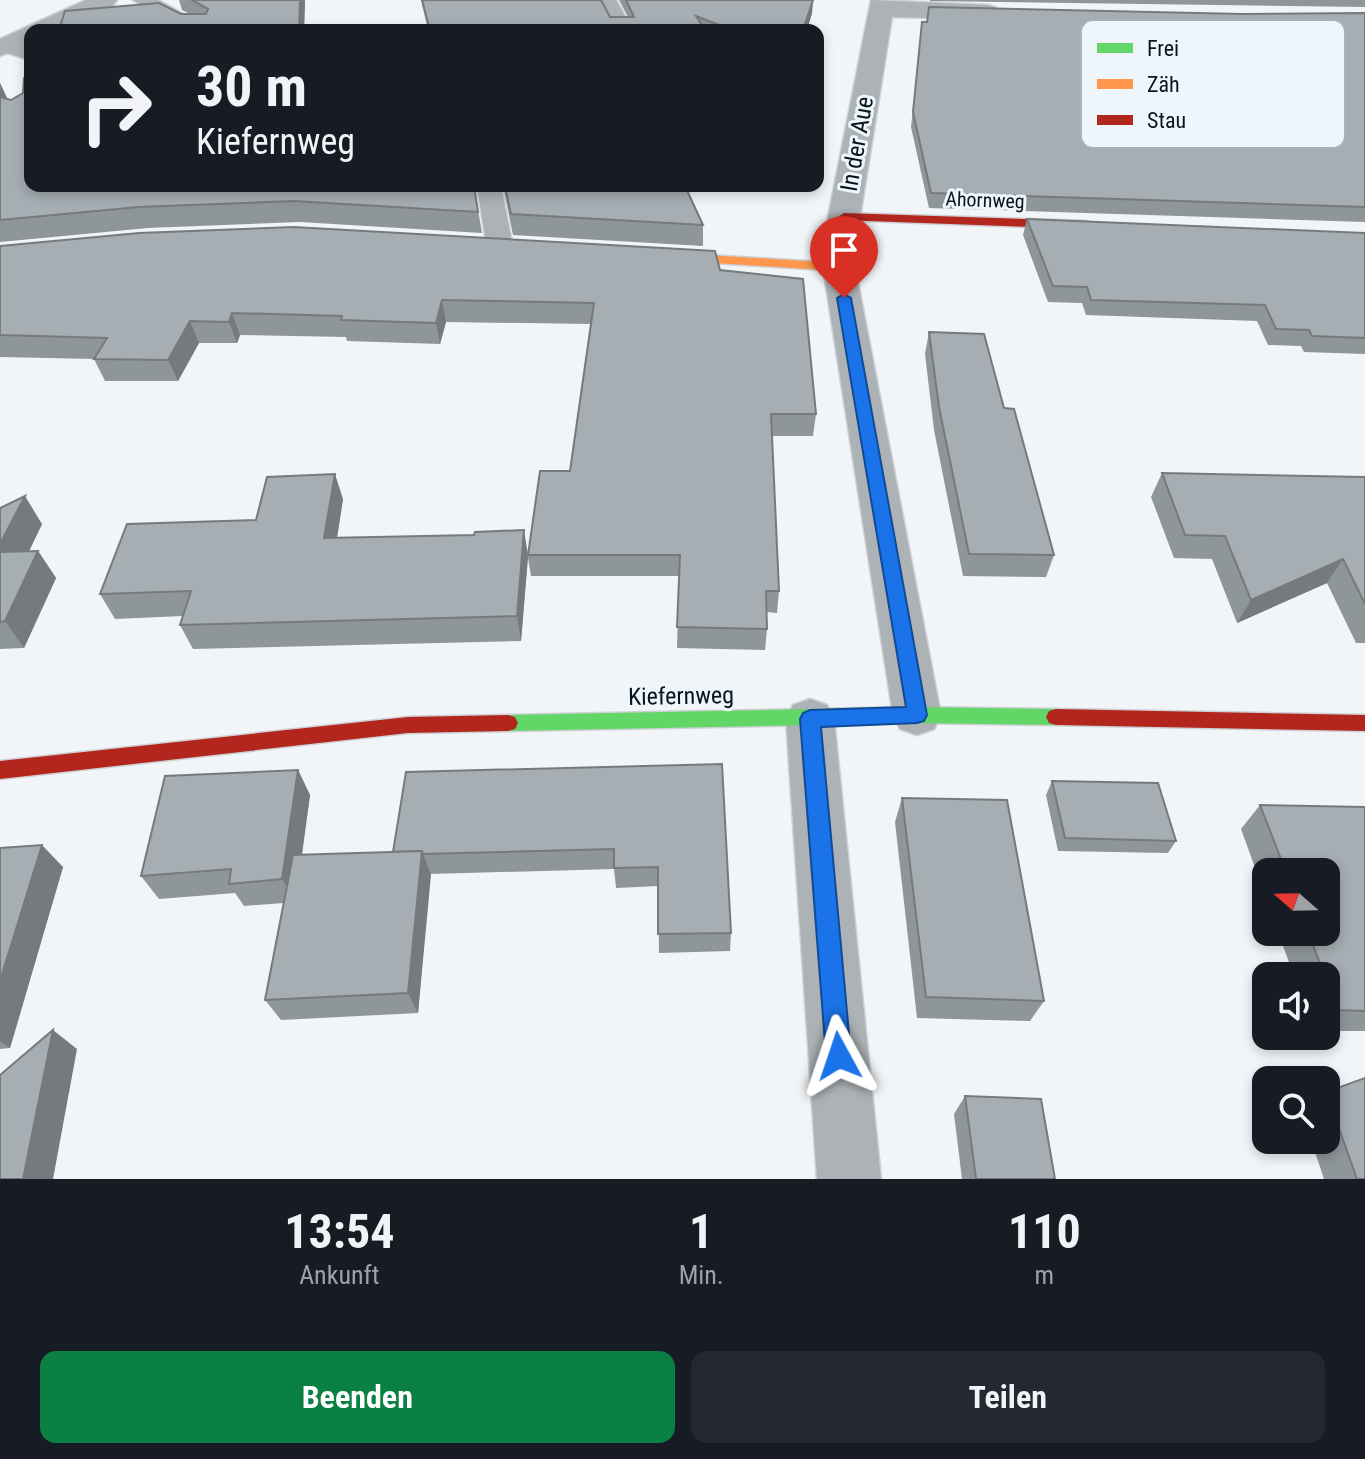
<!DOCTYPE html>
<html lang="de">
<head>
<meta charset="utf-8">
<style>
  :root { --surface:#171b24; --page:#242831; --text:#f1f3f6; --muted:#9ea1a6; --accent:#0b8043 }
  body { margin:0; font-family:"Roboto Condensed",sans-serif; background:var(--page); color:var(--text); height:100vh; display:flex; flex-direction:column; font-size:30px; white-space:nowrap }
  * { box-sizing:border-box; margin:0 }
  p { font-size:26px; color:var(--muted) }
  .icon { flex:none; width:44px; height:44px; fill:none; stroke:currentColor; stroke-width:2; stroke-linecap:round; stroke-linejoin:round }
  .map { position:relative; height:1179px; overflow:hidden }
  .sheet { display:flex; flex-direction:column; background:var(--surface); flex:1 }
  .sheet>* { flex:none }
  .banner { position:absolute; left:24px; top:24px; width:800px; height:168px; border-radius:16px; box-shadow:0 4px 12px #0003; background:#171b24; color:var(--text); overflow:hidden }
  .needle { width:52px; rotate:290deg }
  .tools { position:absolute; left:1252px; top:858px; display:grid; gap:16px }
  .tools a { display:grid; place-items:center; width:88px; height:88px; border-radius:16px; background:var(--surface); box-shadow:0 4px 12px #0003; font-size:40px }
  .pin { position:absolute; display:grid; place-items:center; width:68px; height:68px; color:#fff; margin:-82px -34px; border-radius:50% 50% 50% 0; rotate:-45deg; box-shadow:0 0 8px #0007 }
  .pin .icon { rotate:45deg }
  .me { position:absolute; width:88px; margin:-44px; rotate:355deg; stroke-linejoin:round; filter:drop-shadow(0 0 6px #0008) }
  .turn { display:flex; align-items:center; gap:28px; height:168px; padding:0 40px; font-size:36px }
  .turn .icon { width:104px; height:104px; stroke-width:2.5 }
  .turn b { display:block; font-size:56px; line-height:68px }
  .eta { display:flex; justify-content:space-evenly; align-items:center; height:136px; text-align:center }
  .eta b { font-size:48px; font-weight:700; line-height:56px }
  .primary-button { display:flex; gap:16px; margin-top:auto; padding:16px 40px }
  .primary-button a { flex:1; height:92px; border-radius:16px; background:var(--accent); color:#fff; font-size:32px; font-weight:700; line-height:92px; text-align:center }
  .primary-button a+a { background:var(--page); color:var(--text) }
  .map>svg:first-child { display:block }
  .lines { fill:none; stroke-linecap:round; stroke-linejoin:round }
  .lane-casing { stroke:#cdd1d4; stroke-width:3 }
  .street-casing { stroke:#cdd1d4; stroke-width:3 }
  .fast-casing { stroke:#cdd1d4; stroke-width:3 }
  .slow-casing { stroke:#cdd1d4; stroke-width:3 }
  .jam-casing { stroke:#cdd1d4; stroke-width:3 }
  .lane { fill:#acb2b5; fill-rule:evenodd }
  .street { fill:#acb2b5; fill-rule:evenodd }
  .fast { fill:#63d668; fill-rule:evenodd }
  .slow { fill:#ff974d; fill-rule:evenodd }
  .jam { fill:#b3261e; fill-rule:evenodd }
  .wall { fill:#8f969a }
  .shaded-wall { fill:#747a7d }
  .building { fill:#a6aeb3; stroke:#747a7d; stroke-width:2 }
  .route { fill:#1a73e8; stroke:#114b97; stroke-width:2 }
  .labels { text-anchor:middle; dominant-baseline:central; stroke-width:6; stroke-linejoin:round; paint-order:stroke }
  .far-street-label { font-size:20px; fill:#07151c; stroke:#eff6fb }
  .street-label { font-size:24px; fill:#07151c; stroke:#eff6fb }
  .key { fill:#eff6fb; stroke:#a9b2b8; stroke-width:2 }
  .key-label { font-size:22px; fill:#07151c }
</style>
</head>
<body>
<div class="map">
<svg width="1365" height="1179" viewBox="0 0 1365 1179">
  <rect width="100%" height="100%" fill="#f2f5f8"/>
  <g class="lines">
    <defs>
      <g id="lane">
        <path d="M133 0H158L212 30H187Z"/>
        <path d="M596 0H616L633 30H613Z"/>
        <path d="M4 40 30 47V60L0 51V41Z"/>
        <path d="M477 186H501L513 248 509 254H491L487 248Z"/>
      </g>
      <g id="street">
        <path d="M86 0H117L113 5 59 30H30V43L0 56V39Z"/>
        <path d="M871 0 987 5 995 7 999 12 995 17 987 19 892 17 860 217 855 267 941 715 934 729 917 735 900 729 893 715 823 267 828 217Z"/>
        <path d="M810 699 827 705 834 719 881 1179H817L786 719 793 705Z"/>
      </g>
      <path id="fast" d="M917 707 1056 709 1063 711 1066 717 1063 723 1056 725 917 723 508 731 501 729 498 723 501 717 508 715Z"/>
      <path id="slow" d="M657 252 839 263 846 267 839 271 652 259 650 256Z"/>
      <g id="jam">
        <path d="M844 213 1087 221 1093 225 1087 229 840 220 838 217Z"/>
        <path d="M1056 709 1365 715V731L1056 725 1049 723 1046 717 1049 711Z"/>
        <path d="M508 715 515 717 518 723 515 729 508 731 408 733 0 779V761L408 717Z"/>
      </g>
    </defs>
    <use href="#lane" class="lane-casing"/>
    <use href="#street" class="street-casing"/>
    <use href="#fast" class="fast-casing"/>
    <use href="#slow" class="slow-casing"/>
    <use href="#jam" class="jam-casing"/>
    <use href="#lane" class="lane"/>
    <use href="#street" class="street"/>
    <use href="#fast" class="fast"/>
    <use href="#slow" class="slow"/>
    <use href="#jam" class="jam"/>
  </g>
  <g class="wall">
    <path d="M179 0H305L304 30H59L181 14H190L182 10Z"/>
    <path d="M421 0H601L610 17H628L619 0H813L812 13 807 30H428Z"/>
    <path d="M930 0H1365V7L930 1Z"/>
    <path d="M1365 13V222L929 208 911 127 922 22 1243 14Z"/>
    <path d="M0 83 7 99 11 100 23 93 30 186H474L482 233 300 222 148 228 0 242Z"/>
    <path d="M503 186H685L703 225V246L513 235Z"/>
    <path d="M1027 219 1365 233V354L1304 352 1301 346 1268 345 1257 321 1086 315 1082 303 1048 302 1023 235Z"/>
    <path d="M0 246 720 270 816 414 813 436H772L779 591 777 613 767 612V629L765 650 677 648 679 576H531L528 558 521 641 193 649 180 625 183 616 115 619 100 594 256 520 343 499 337 538 528 553 570 471 591 324 446 322 440 344 347 341 346 337 240 335 237 343H199L178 381H105L94 359 0 357Z"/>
    <path d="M929 332 1004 408 1054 555 1046 577 963 576 934 430 925 354Z"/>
    <path d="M1162 473 1365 477V643H1356L1327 583 1237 623 1212 559 1174 558 1151 497Z"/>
    <path d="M0 508 42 524 29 551H38L56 578 24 648 0 649Z"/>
    <path d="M722 764 731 933 730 951 659 953 658 886 616 888 614 869 430 874 418 1013 281 1020 265 1000 284 903 244 906 235 893 159 899 141 876 298 770 310 795 302 855 393 852Z"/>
    <path d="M1052 781 1176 841 1168 853 1058 851 1046 795Z"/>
    <path d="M902 798 1044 1001 1030 1021 917 1018 895 822Z"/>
    <path d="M1260 805 1365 807V1031H1326V976H1294L1278 932H1326V872H1266V898L1241 829Z"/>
    <path d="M0 848 63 867 10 1048 0 1049Z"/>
    <path d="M1326 1092 1365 1179H1324L1311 1140H1326Z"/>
    <path d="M965 1096 1055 1179H962L954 1114Z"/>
  </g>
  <g class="shaded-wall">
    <path d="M300 0H305L304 30H299Z"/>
    <path d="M813 0 812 13 807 30H803Z"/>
    <path d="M0 83 8 100 0 98Z"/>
    <path d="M442 300 446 322 440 344 436 323Z"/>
    <path d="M232 313 240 335 237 343 229 322Z"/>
    <path d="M190 321 199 343 178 381 168 360Z"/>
    <path d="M335 474 343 499 333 563 324 538Z"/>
    <path d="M25 496 42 524 15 580 0 559V544Z"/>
    <path d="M524 530 528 555 521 641 517 616Z"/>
    <path d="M38 551 56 578 24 648 5 621Z"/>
    <path d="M1343 559 1327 583 1237 623 1251 600Z"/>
    <path d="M298 770 310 795 295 902 282 879Z"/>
    <path d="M42 845 63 867 10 1048 0 1041V981Z"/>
    <path d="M422 851 431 875 418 1013 408 993Z"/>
    <path d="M53 1030 77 1049 53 1179H23Z"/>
  </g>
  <g class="building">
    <path d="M192 0H300L299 30H59L65 11 159 3 181 14H206L208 9Z"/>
    <path d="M422 0H601L610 17H634L626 0H813L803 30H732L696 16 705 30H430Z"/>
    <path d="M929 7 1243 14 1365 13V207L931 193 913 112 922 22H927Z"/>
    <path d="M30 77V186H474L478 212 294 201 139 207 0 220V97L11 100 23 93 24 78Z"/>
    <path d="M505 186H685L703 225 511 214Z"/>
    <path d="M1027 219 1365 233V338L1312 336 1309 330 1276 329 1265 305 1091 300 1087 287 1053 286Z"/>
    <path d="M294 227 715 251 720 270 803 279 816 414H771L779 591H766L767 629 677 627 680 555H528L540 471H570L594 303 442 300 436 323 341 320 342 316 232 313 229 322 190 321 168 360 94 359 107 338 0 335V246L139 233Z"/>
    <path d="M929 332 984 334 1004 408 1014 409 1054 555 969 554 939 407Z"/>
    <path d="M1162 473 1365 477V604L1343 559 1251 600 1225 536 1185 535Z"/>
    <path d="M335 474 324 538 474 535 475 532 524 530 517 616 180 625 191 591 100 594 127 524 256 520 267 477Z"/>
    <path d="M25 496 0 544V508Z"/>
    <path d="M38 551 5 621 0 622V552Z"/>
    <path d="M722 764 731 933 658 934V867L614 868V849L423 854 422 851 393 852 406 772Z"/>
    <path d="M298 770 282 879 229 884 231 869 141 876 165 776Z"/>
    <path d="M1052 781 1158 783 1176 841 1065 838Z"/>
    <path d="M902 798 1007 800 1044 1001 926 997Z"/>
    <path d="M1260 805 1365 807V1011L1338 1010 1326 979V976H1325L1308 932H1326V872H1286Z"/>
    <path d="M42 845 0 981V848Z"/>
    <path d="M422 851 408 993 265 1000 293 855Z"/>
    <path d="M53 1030 23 1179H0V1075Z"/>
    <path d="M1365 1078V1179H1357L1326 1092Z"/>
    <path d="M965 1096 1041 1099 1055 1179H976Z"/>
  </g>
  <path class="route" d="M844 294 851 298 927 715 924 721 917 723 821 727 851 1056 848 1065 839 1069 830 1065 826 1056 800 719 803 713 810 710 906 707 837 298Z"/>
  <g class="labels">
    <g class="far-street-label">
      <text transform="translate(985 200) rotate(2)">Ahornweg</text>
    </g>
    <g class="street-label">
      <text transform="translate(857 144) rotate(-80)">In der Aue</text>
      <text transform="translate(681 696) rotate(-1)">Kiefernweg</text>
    </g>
  </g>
  <rect x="1081" y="20" width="264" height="128" rx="12" class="key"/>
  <rect x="1097" y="43" width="36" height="10" fill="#63d668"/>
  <rect x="1097" y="79" width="36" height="10" fill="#ff974d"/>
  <rect x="1097" y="115" width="36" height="10" fill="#b3261e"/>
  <g class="key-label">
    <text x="1147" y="56">Frei</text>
    <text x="1147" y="92">Zäh</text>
    <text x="1147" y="128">Stau</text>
  </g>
</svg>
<div class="tools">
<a><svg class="needle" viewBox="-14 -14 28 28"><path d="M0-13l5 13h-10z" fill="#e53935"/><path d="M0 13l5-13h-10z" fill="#9ea1a6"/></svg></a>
<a><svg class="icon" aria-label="sound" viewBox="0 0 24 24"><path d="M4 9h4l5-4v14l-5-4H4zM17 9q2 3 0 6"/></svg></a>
<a><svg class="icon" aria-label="search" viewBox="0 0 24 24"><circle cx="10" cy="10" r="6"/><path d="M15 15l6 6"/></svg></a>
</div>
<div class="pin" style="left:844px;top:298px;background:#d93025"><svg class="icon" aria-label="arrive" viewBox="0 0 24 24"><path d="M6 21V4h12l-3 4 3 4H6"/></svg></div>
<svg class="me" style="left:839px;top:1056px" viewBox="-20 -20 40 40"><path d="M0-17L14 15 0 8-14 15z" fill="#1a73e8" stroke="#fff" stroke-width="4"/></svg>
<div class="banner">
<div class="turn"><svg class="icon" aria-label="right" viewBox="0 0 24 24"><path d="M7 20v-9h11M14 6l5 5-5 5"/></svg><div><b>30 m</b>Kiefernweg</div></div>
</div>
</div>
<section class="sheet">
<div class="eta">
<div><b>13:54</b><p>Ankunft</p></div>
<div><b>1</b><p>Min.</p></div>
<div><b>110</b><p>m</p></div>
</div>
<div class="primary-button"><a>Beenden</a><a>Teilen</a></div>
</section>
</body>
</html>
